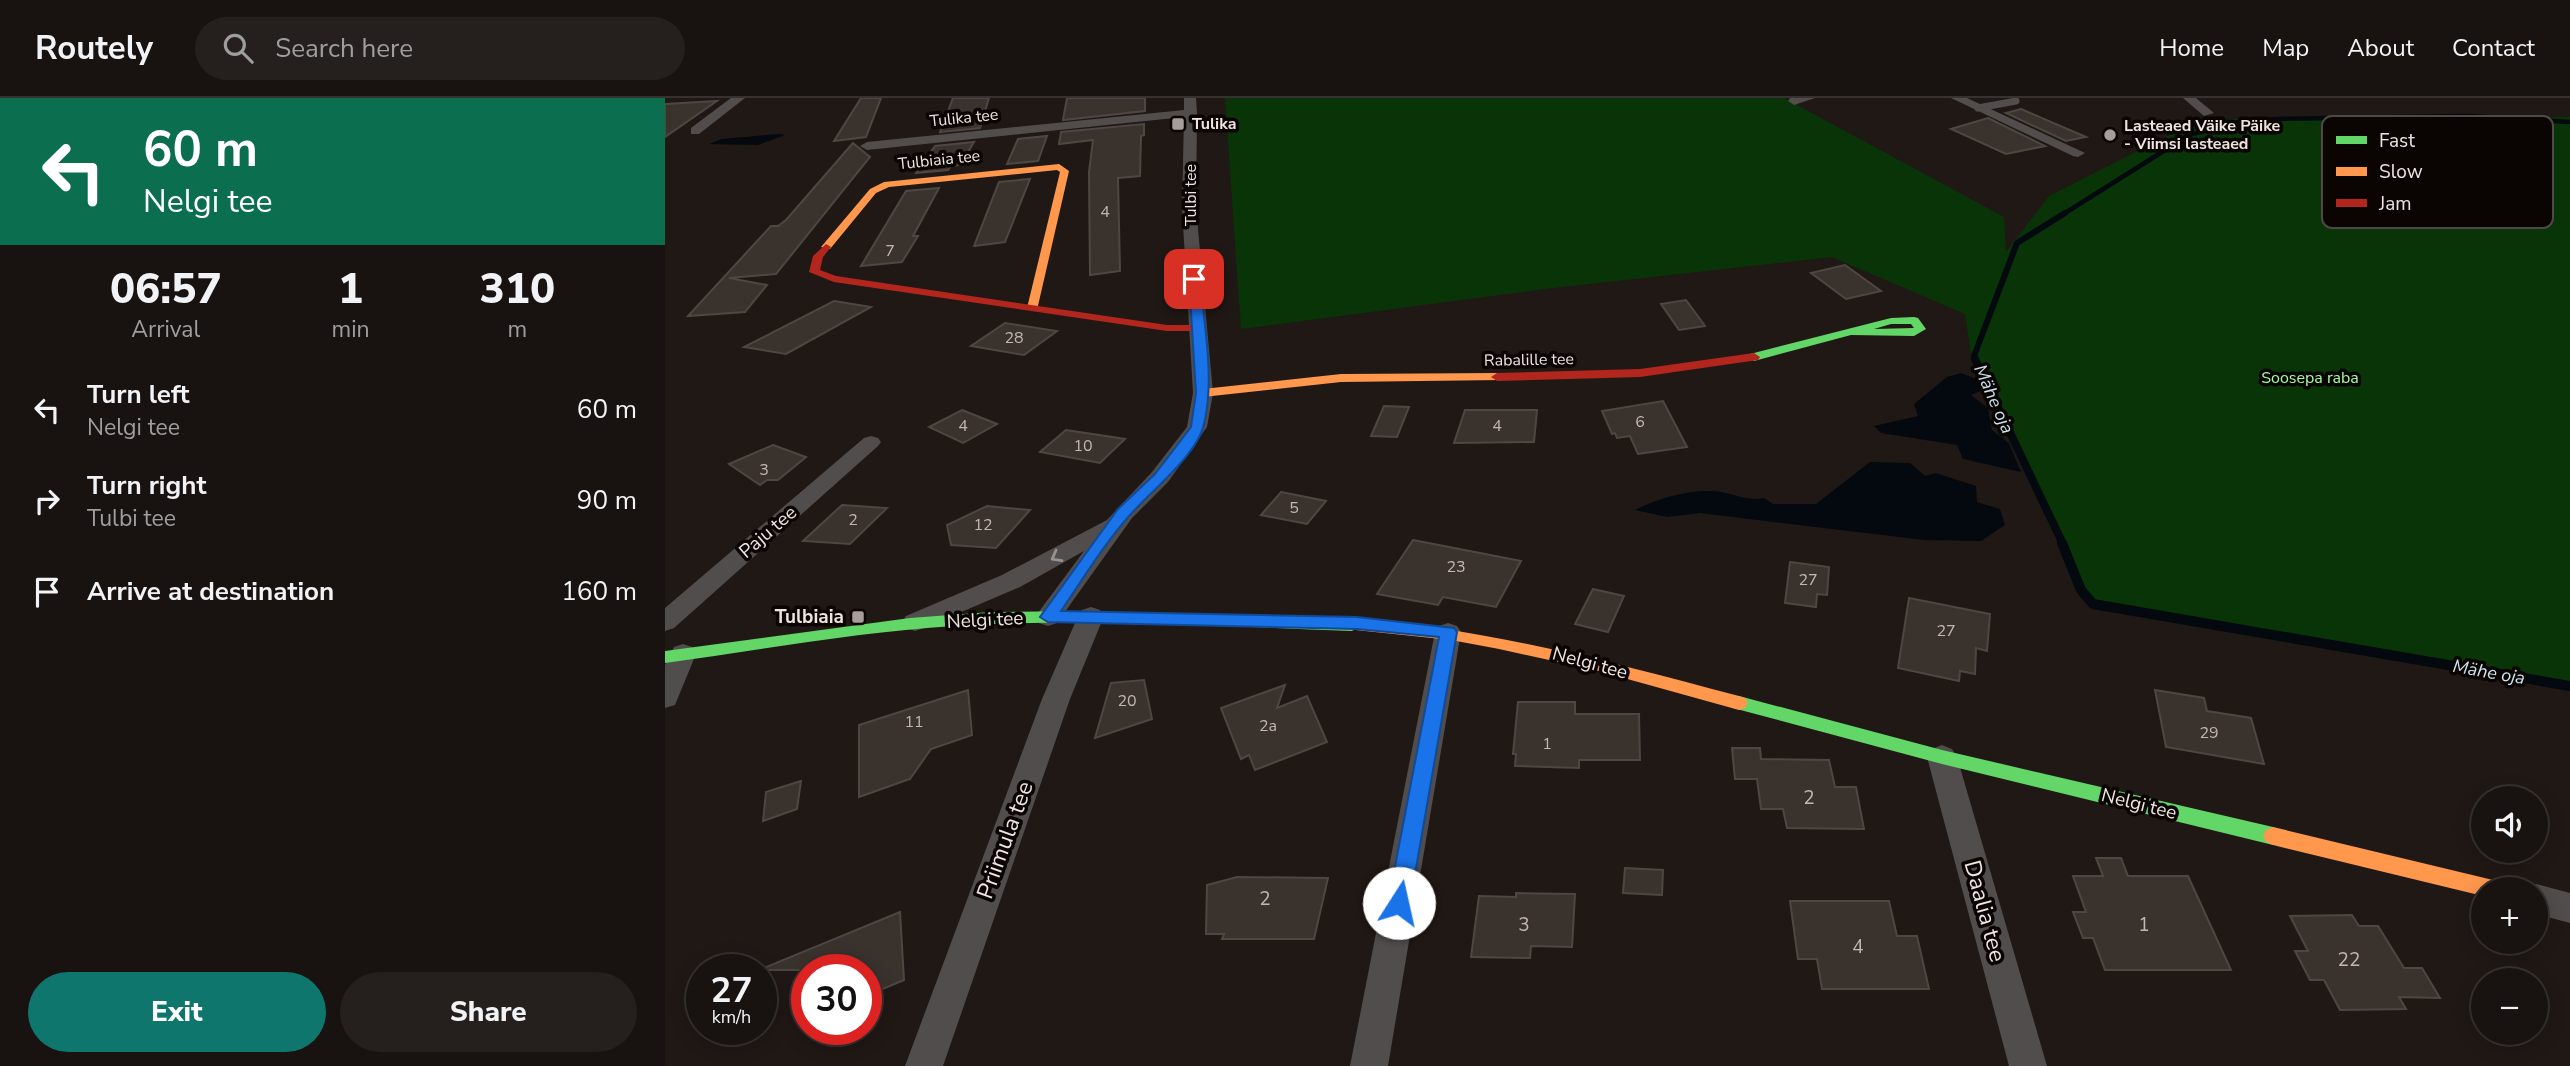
<!DOCTYPE html>
<html lang="en">
<head>
<meta charset="utf-8">
<style>
  :root { --surface:#181210; --page:#25201e; --text:#f1f3f6; --muted:#9f9e9f; --line:#363230; --accent:#0f766e }
  body { margin:0; font-family:"Nunito Sans",sans-serif; background:var(--page); color:var(--text); height:100vh; display:flex; flex-direction:column; font-size:26px; white-space:nowrap }
  * { box-sizing:border-box; margin:0 }
  p { font-size:23px; color:var(--muted) }
  .icon { flex:none; width:38px; height:38px; fill:none; stroke:currentColor; stroke-width:2; stroke-linecap:round; stroke-linejoin:round }
  .map { position:relative; flex:1; overflow:hidden }
  .drawer { display:flex; flex-direction:column; background:var(--surface); width:665px }
  .drawer>* { flex:none }
  .banner { background:#0b6e4f; color:#fff; overflow:hidden }
  .controls { position:absolute; left:1806px; top:688px; display:grid; gap:14px }
  .controls a { display:grid; place-items:center; width:77px; height:77px; border-radius:50%; background:var(--surface); box-shadow:0 4px 18px #0003,0 0 0 2px var(--line); font-size:35px }
  .speed { position:absolute; left:21px; top:856px; display:flex; gap:14px; font-size:35px; font-weight:700; text-align:center }
  .speed>* { display:grid; place-content:center; width:91px; height:91px; border-radius:50%; background:var(--surface); box-shadow:0 4px 18px #0003,0 0 0 2px var(--line); line-height:1 }
  .speed small { font-size:18px; font-weight:400 }
  .speed .limit { border:10px solid #d22; background:#fff; color:#111 }
  .pin { position:absolute; display:grid; place-items:center; width:60px; height:60px; color:#fff; margin:-30px; border-radius:14px; box-shadow:0 4px 10px #0006 }
  .me { position:absolute; width:77px; margin:-38px; rotate:10deg; stroke-linejoin:round; filter:drop-shadow(0 0 5px #0008) }
  .turn { display:flex; align-items:center; gap:24px; height:147px; padding:0 28px; font-size:32px }
  .turn .icon { width:91px; height:91px; stroke-width:2.5 }
  .turn b { display:block; font-size:49px; line-height:60px }
  .eta { display:flex; justify-content:space-evenly; align-items:center; height:119px; text-align:center }
  .eta b { font-size:42px; font-weight:800; line-height:49px }
  .cta { display:flex; gap:14px; margin-top:auto; padding:14px 28px }
  .cta a { flex:1; height:80px; border-radius:42px; background:var(--accent); color:#fff; font-size:28px; font-weight:800; line-height:80px; text-align:center }
  .cta a+a { background:var(--page); color:var(--text) }
  ul { padding:0; list-style:none }
  li { display:flex; align-items:center; gap:21px; height:91px; padding:0 28px }
  li div { flex:1 }
  li b { display:block; font-size:26px }
  li em { font-style:normal }
  header { display:flex; align-items:center; gap:42px; box-sizing:border-box; height:98px; padding:0 35px; background:var(--surface); border-bottom:2px solid var(--line) }
  header strong { font-size:33px }
  nav { display:flex; gap:38px; margin-inline-start:auto; font-size:24px }
  .search { width:490px; height:63px; background:var(--page); display:flex; align-items:center; gap:18px; box-sizing:border-box; padding:0 24px; border-radius:38px; color:var(--muted); font-size:26px }
  main { display:flex; flex:1; min-height:0 }
  .map>svg:first-child { display:block }
  .green { fill:#093408 }
  .water { fill:#03090e }
  .lines { fill:none; stroke-linecap:round; stroke-linejoin:round }
  .stream-far3 { stroke:#03090e; stroke-width:4.5 }
  .stream-far2 { stroke:#03090e; stroke-width:6 }
  .stream-far1 { stroke:#03090e; stroke-width:8 }
  .stream { stroke:#03090e; stroke-width:10 }
  .building { fill:#3a322c; stroke:#4d4742; stroke-width:2 }
  .lane { stroke:#514d4c; stroke-width:7 }
  .street { fill:#514d4c; fill-rule:evenodd }
  .fast { fill:#63d668; fill-rule:evenodd }
  .slow { fill:#ff974d; fill-rule:evenodd }
  .jam { fill:#b3261e; fill-rule:evenodd }
  .oneway { stroke:#98918f }
  .route { fill:#1a73e8; stroke:#114b97; stroke-width:2 }
  .poi-dot { fill:#a79d99; stroke:#0a0503; stroke-width:2.5 }
  .labels { text-anchor:middle; dominant-baseline:central; stroke-width:7; stroke-linejoin:round; paint-order:stroke }
  .far-street-label { font-size:16px; fill:#efe5e0; stroke:#0a0503 }
  .far-poi-label { font-size:16px; font-weight:bold; fill:#efe5e0; stroke:#0a0503; text-anchor:start }
  .number-label { font-size:16px; fill:#c2b8b3 }
  .far-park-label { font-size:16px; fill:#a5fda1; stroke:#0a0503 }
  .far-water-label { font-size:18px; font-style:italic; fill:#cde5f1; stroke:#0a0503 }
  .street-label { font-size:19px; fill:#efe5e0; stroke:#0a0503 }
  .poi-label { font-size:19px; font-weight:bold; fill:#efe5e0; stroke:#0a0503; text-anchor:end }
  .near-number-label { font-size:19px; fill:#c2b8b3 }
  .near-street-label { font-size:23px; fill:#efe5e0; stroke:#0a0503 }
  .key { fill:#0a0503; stroke:#4f4845; stroke-width:2 }
  .key-label { font-size:19px; fill:#efe5e0 }
</style>
</head>
<body>
<header>
<strong>Routely</strong>
<div class="search"><svg class="icon" aria-label="search" viewBox="0 0 24 24"><circle cx="10" cy="10" r="6"/><path d="M15 15l6 6"/></svg>Search here</div>
<nav><a>Home</a><a>Map</a><a>About</a><a>Contact</a></nav>
</header>
<main>
<section class="drawer">
<div class="banner">
<div class="turn"><svg class="icon" aria-label="left" viewBox="0 0 24 24"><path d="M17 20v-9H6M10 6l-5 5 5 5"/></svg><div><b>60 m</b>Nelgi tee</div></div>
</div>
<div class="eta">
<div><b>06:57</b><p>Arrival</p></div>
<div><b>1</b><p>min</p></div>
<div><b>310</b><p>m</p></div>
</div>
<ul>
<li><svg class="icon" aria-label="left" viewBox="0 0 24 24"><path d="M17 20v-9H6M10 6l-5 5 5 5"/></svg><div><b>Turn left</b><p>Nelgi tee</p></div><em>60 m</em></li>
<li><svg class="icon" aria-label="right" viewBox="0 0 24 24"><path d="M7 20v-9h11M14 6l5 5-5 5"/></svg><div><b>Turn right</b><p>Tulbi tee</p></div><em>90 m</em></li>
<li><svg class="icon" aria-label="arrive" viewBox="0 0 24 24"><path d="M6 21V4h12l-3 4 3 4H6"/></svg><div><b>Arrive at destination</b></div><em>160 m</em></li>
</ul>
<div class="cta"><a>Exit</a><a>Share</a></div>
</section>
<div class="map">
<svg width="1905" height="968" viewBox="0 0 1905 968">
  <rect width="100%" height="100%" fill="#201815"/>
  <path class="green" d="M560 0H1119L1339 119 1341 154 1384 98 1536 21 1905 19V593L1426 501 1306 257 1300 216 1167 159 880 191 576 231Z"/>
  <g class="water">
    <path d="M114 36 120 37 93 47 44 46 57 41Z"/>
    <path d="M1296 275 1314 282 1316 293 1306 297 1323 310 1327 332 1344 345 1356 374 1298 361 1292 347 1216 335 1209 328 1253 318 1249 306 1282 279Z"/>
    <path d="M1205 364 1245 365 1260 378 1271 375 1311 388 1312 404 1335 411 1340 427 1316 443 1259 442 1035 415 1002 419 970 412C996 399 1028 390 1056 394 1074 397 1080 403 1099 400L1108 406H1151Z"/>
  </g>
  <g class="lines">
    <path class="stream-far3" d="M1397 117 1524 37 1567 25 1611 21 1803 18 1905 24"/>
    <path class="stream-far2" d="M1311 263 1309 258 1352 145 1400 115"/>
    <path class="stream-far1" d="M1310 261 1398 446"/>
    <path class="stream" d="M1397 445 1416 492 1428 506 1905 588"/>
  </g>
  <g class="building">
    <path d="M196 0H216L201 39 169 43Z"/>
    <path d="M288 0H324L315 30 275 34Z"/>
    <path d="M402 0H480V13L398 22Z"/>
    <path d="M52 3 0 39V6Z"/>
    <path d="M1356 11 1421 39 1401 43 1341 15Z"/>
    <path d="M1323 20 1380 48 1341 56 1286 31Z"/>
    <path d="M479 26V37L476 38 475 78 453 80 455 173 425 177 424 74 428 42 394 46 396 34Z"/>
    <path d="M382 38 373 63 342 66 353 41Z"/>
    <path d="M309 44 295 67 286 68 283 72 251 75 270 48Z"/>
    <path d="M188 45 205 59 111 176 64 180 102 187 80 214 23 218 106 128H113L121 122Z"/>
    <path d="M365 81 340 144 309 148 334 84Z"/>
    <path d="M274 90 248 138H253L237 164 196 168 241 93Z"/>
    <path d="M1180 167 1216 193 1181 201 1146 175Z"/>
    <path d="M1021 202 1040 228 1014 232 996 206Z"/>
    <path d="M169 203 206 209 121 256 79 249Z"/>
    <path d="M340 225 392 233 359 257 306 248Z"/>
    <path d="M998 303 1022 349 973 356 965 338 952 340 950 335 947 336 937 313Z"/>
    <path d="M719 308 744 309 732 339 706 338Z"/>
    <path d="M297 312 332 326 298 345 264 329Z"/>
    <path d="M800 312H872L869 344 789 345Z"/>
    <path d="M401 332 460 341 435 365 375 354Z"/>
    <path d="M108 347 141 359 113 382H102L95 387 64 366Z"/>
    <path d="M616 394 661 403 642 426 596 417Z"/>
    <path d="M177 407 222 410 185 446 138 443Z"/>
    <path d="M322 408 365 412 331 450 286 447 282 427Z"/>
    <path d="M748 442 856 463 831 509 778 499 773 507 712 496Z"/>
    <path d="M1125 464 1164 469 1162 497 1152 496 1151 509 1120 505Z"/>
    <path d="M928 491 959 498 943 534 910 526Z"/>
    <path d="M1244 500 1325 516 1322 553 1311 550 1310 576 1295 573 1294 583 1233 570Z"/>
    <path d="M479 582 487 621 430 640 446 585Z"/>
    <path d="M620 587 612 610 642 598 662 644 590 672 584 657 576 661 556 610Z"/>
    <path d="M303 592 307 637 266 651 245 681 194 699V627Z"/>
    <path d="M1490 592 1539 600 1542 613 1586 620 1599 666 1501 649Z"/>
    <path d="M853 604H910V616H974L975 662H914V670L850 668 851 656H848Z"/>
    <path d="M1067 650H1095L1096 661 1164 662 1170 689H1191L1199 731 1122 730 1118 711H1096L1092 681H1070Z"/>
    <path d="M136 683 132 711 98 723 101 694Z"/>
    <path d="M1431 760H1456L1463 778H1523L1566 872H1440L1428 840H1418L1408 814H1421L1408 778H1438Z"/>
    <path d="M960 770 998 772 997 797 958 795Z"/>
    <path d="M572 779 663 780 649 841H557L559 836H541L542 787Z"/>
    <path d="M851 795 910 796 907 849 866 848 865 860 806 859 814 798 851 799Z"/>
    <path d="M1125 803H1224L1232 838H1252L1264 891H1157L1152 861H1133Z"/>
    <path d="M235 814 239 882 201 898V872H94Z"/>
    <path d="M1687 817 1694 828H1713L1739 870H1757L1775 900 1734 899 1741 911 1675 912 1659 882H1645L1630 853H1643L1625 818Z"/>
  </g>
  <g class="lines">
    <path class="lane" d="M1313 10 1351 3"/>
    <g class="street">
      <path d="M66 0H80L34 36H26V30Z"/>
      <path d="M519 0H531L532 15 531 109 548 295 542 329 503 384 467 420 392 525 383 528 374 525 370 519 419 453 355 489 259 530 250 533 241 530 237 524 241 518 337 477 442 422 487 374 522 329 528 295 517 109 519 19 202 52 195 48 202 44 519 12Z"/>
      <path d="M1125 0H1150L1129 7 1123 3Z"/>
      <path d="M1286 0H1302L1420 55 1413 59 1408 58Z"/>
      <path d="M1518 0H1531L1549 15 1539 18Z"/>
      <path d="M206 338 213 340 216 344 213 348 9 530 0 533V510L199 340Z"/>
      <path d="M426 509 435 512 439 518 405 601 278 968H240L377 601 413 518 417 512Z"/>
      <path d="M783 525 792 528 796 534 723 968H685L770 534 774 528Z"/>
      <path d="M18 546 27 549 31 556 10 607 0 610V567L9 549Z"/>
      <path d="M1277 647 1287 651 1292 659 1382 968H1344L1262 659 1267 651Z"/>
      <path d="M1871 786 1905 795V825L1871 816V791H1859Z"/>
    </g>
    <g class="fast">
      <path d="M1249 219 1253 220 1261 231 1249 238 1186 237 1089 263 1083 259 1085 256 1226 220ZM1226 226H1246L1249 230 1209 231Z"/>
      <path d="M417 513 687 521 695 527 687 533C554 528 422 520 289 528 192 534 96 552 0 565V553L245 520 326 514Z"/>
      <path d="M1074 598 1277 652 1608 729 1615 732 1618 738 1615 744 1608 747 1277 666 1068 610 1065 605 1068 600Z"/>
    </g>
    <g class="slow">
      <path d="M394 66 404 73 372 212 362 210 395 74 392 72 224 89 211 95 165 151 156 149 205 91 219 84Z"/>
      <path d="M832 275 836 276V282L676 284 538 299 532 295 538 291 676 276Z"/>
      <path d="M687 521C820 530 946 564 1074 598L1080 600 1083 605 1080 610 1074 612 930 572 834 551 786 542 681 531 679 527 681 523Z"/>
      <path d="M1608 729 1828 782 1835 784 1838 791H1818V798L1608 747 1601 744 1598 738 1601 732Z"/>
    </g>
    <g class="jam">
      <path d="M161 146 166 149 158 159 155 172 171 178 502 227H533L539 230 533 233H502L169 184 144 174 148 158Z"/>
      <path d="M1089 255 1095 259 1093 262 975 279 832 283 826 279 832 275 975 271Z"/>
    </g>
  </g>
  <defs><path id="oneway-chevron" d="M-2-3.5L2.5 0L-2 3.5" fill="none" stroke-width="1.6" stroke-linecap="round" stroke-linejoin="round" transform="scale(1.75)"/></defs>
  <use class="oneway" href="#oneway-chevron" transform="translate(391 459) rotate(151)"/>
  <path class="route" d="M529 178 535 181C539 228 550 280 539 326 533 356 485 394 465 417 439 446 418 481 396 513L692 519 789 530 792 534 745 805 742 812 734 815 726 812 723 805 774 539 692 531 383 524 375 519 453 411 490 376 526 329 531 295 524 181Z"/>
  <g class="poi-dot">
    <rect x="506" y="19" width="14" height="14" rx="3.5"/>
    <circle cx="1445" cy="37" r="7"/>
    <rect x="186" y="512" width="14" height="14" rx="3.5"/>
  </g>
  <g class="labels">
    <g class="far-street-label">
      <text transform="translate(299 20) rotate(-6)">Tulika tee</text>
      <text transform="translate(274 62) rotate(-6)">Tulbiaia tee</text>
      <text transform="translate(526 97) rotate(-90)">Tulbi tee</text>
      <text transform="translate(864 262) rotate(-1)">Rabalille tee</text>
    </g>
    <g class="far-poi-label">
      <text x="527" y="26">Tulika</text>
      <text x="1459" y="28">Lasteaed Väike Päike<tspan x="1459" dy="18">- Viimsi lasteaed</tspan></text>
    </g>
    <g class="number-label">
      <text x="440" y="114">4</text>
      <text x="225" y="153">7</text>
      <text x="349" y="240">28</text>
      <text x="975" y="324">6</text>
      <text x="298" y="328">4</text>
      <text x="832" y="328">4</text>
      <text x="418" y="348">10</text>
      <text x="99" y="372">3</text>
      <text x="629" y="410">5</text>
      <text x="188" y="422">2</text>
      <text x="318" y="427">12</text>
      <text x="791" y="469">23</text>
      <text x="1143" y="482">27</text>
      <text x="1281" y="533">27</text>
      <text x="462" y="603">20</text>
      <text x="249" y="624">11</text>
      <text x="603" y="628">2a</text>
      <text x="1544" y="635">29</text>
      <text x="882" y="646">1</text>
    </g>
    <g class="far-park-label">
      <text x="1645" y="280">Soosepa raba</text>
    </g>
    <g class="far-water-label">
      <text transform="translate(1329 301) rotate(66)">Mähe oja</text>
      <text transform="translate(1824 574) rotate(10)">Mähe oja</text>
    </g>
    <g class="street-label">
      <text transform="translate(103 434) rotate(-41)">Paju tee</text>
      <text transform="translate(320 522) rotate(-3)">Nelgi tee</text>
      <text transform="translate(925 565) rotate(15)">Nelgi tee</text>
      <text transform="translate(1474 706) rotate(14)">Nelgi tee</text>
    </g>
    <g class="poi-label">
      <text x="179" y="519">Tulbiaia</text>
    </g>
    <g class="near-number-label">
      <text x="1144" y="700">2</text>
      <text x="600" y="801">2</text>
      <text x="859" y="827">3</text>
      <text x="1479" y="827">1</text>
      <text x="1193" y="849">4</text>
      <text x="1684" y="862">22</text>
    </g>
    <g class="near-street-label">
      <text transform="translate(340 742) rotate(-70)">Priimula tee</text>
      <text transform="translate(1320 813) rotate(75)">Daalia tee</text>
    </g>
  </g>
  <rect x="1657" y="18" width="231" height="112" rx="10" class="key"/>
  <rect x="1671" y="38" width="31" height="8" fill="#63d668"/>
  <rect x="1671" y="69" width="31" height="9" fill="#ff974d"/>
  <rect x="1671" y="101" width="31" height="8" fill="#b3261e"/>
  <g class="key-label">
    <text x="1714" y="49">Fast</text>
    <text x="1714" y="80">Slow</text>
    <text x="1714" y="112">Jam</text>
  </g>
</svg>
<div class="controls">
<a><svg class="icon" aria-label="sound" viewBox="0 0 24 24"><path d="M4 9h4l5-4v14l-5-4H4zM17 9q2 3 0 6"/></svg></a>
<a>+</a>
<a>−</a>
</div>
<div class="speed"><div>27<small>km/h</small></div><div class="limit">30</div></div>
<div class="pin" style="left:529px;top:181px;background:#d93025"><svg class="icon" aria-label="arrive" viewBox="0 0 24 24"><path d="M6 21V4h12l-3 4 3 4H6"/></svg></div>
<svg class="me" style="left:734px;top:805px" viewBox="-20 -20 40 40"><circle r="19" fill="#fff"/><path d="M0-13L10 11 0 6-10 11z" fill="#1a73e8"/></svg>
</div>
</main>
</body>
</html>
